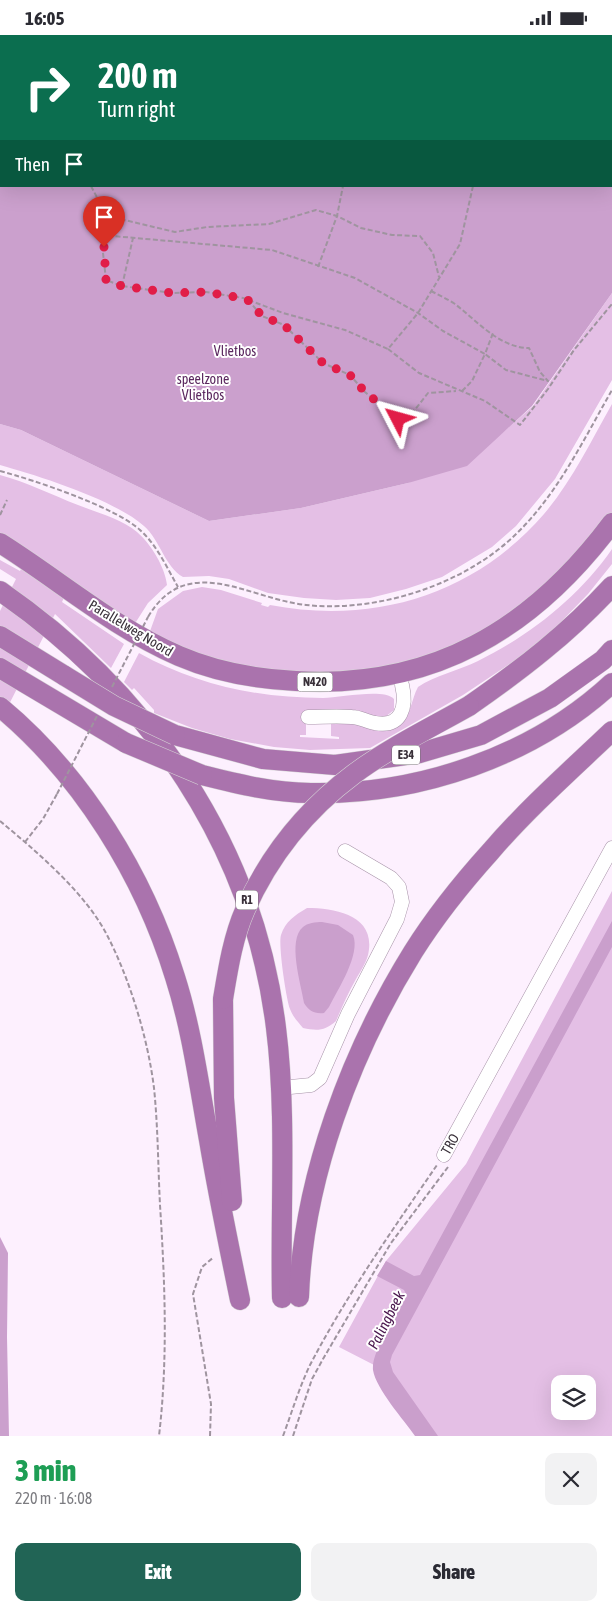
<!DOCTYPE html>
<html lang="en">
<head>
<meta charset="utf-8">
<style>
  :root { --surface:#fff; --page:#f2f2f3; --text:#2b2b33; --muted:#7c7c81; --accent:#216455 }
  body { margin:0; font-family:"Asap Condensed",sans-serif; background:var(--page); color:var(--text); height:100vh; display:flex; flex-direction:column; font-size:19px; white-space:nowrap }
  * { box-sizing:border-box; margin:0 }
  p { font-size:16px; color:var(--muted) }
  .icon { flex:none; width:28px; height:28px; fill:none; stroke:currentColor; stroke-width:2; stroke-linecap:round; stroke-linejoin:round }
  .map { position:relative; height:1401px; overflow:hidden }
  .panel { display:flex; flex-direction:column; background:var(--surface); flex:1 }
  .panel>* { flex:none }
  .top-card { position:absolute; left:0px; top:0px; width:612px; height:152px; box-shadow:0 5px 20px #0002; background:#0b6e4f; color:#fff; overflow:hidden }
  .tools { position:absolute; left:551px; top:1340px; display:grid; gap:10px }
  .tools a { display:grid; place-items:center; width:45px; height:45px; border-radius:10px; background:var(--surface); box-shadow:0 5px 20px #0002; font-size:25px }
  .pin { position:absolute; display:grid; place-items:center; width:42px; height:42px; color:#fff; margin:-51px -21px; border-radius:50% 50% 50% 0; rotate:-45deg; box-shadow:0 0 5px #0007 }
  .pin .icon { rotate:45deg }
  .me { position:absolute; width:55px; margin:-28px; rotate:309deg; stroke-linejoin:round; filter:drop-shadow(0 0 4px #0008) }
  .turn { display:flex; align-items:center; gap:18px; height:105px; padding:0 15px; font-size:22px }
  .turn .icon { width:65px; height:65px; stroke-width:2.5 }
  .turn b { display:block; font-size:35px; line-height:42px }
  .then { display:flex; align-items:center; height:48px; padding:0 15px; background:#0003; gap:10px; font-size:19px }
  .round { display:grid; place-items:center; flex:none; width:52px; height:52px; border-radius:10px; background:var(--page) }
  .overview { display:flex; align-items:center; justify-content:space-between; height:85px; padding:0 15px }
  h1 { font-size:30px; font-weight:800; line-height:38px; color:#1e9e55 }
  .primary-button { display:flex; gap:10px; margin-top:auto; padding:10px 15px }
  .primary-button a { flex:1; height:58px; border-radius:10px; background:var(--accent); color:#fff; font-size:20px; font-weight:800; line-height:58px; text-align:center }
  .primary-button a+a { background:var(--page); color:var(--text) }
  .status { display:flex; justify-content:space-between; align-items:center; height:35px; padding:0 25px; background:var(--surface); direction:ltr }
  .status svg { height:14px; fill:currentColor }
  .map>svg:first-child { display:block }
  .green { fill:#e4bfe5; fill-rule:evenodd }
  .forest { fill:#cba0cd; fill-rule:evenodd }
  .water { fill:#ca9fcc }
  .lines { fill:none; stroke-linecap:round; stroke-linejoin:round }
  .minor-casing { stroke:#a793a8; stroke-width:15 }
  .highway-casing { stroke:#d7d6d7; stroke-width:21 }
  .path { stroke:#9f949f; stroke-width:2; stroke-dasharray:5 2.5; stroke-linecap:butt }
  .minor { stroke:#fff; stroke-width:14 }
  .highway { stroke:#aa73ad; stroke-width:20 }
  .highway-bridge-casing { stroke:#d7d6d7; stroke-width:21; stroke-linecap:butt }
  .path-bridge { stroke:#9f949f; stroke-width:2; stroke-dasharray:5 2.5; stroke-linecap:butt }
  .highway-bridge { stroke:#aa73ad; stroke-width:20 }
  .route { stroke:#e11d48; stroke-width:9; stroke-dasharray:0 16.2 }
  .labels { text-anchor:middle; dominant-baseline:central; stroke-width:4; stroke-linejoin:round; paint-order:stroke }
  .shield { fill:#fff; stroke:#746e74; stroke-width:1 }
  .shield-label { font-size:12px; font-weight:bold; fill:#393039 }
  .park-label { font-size:14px; fill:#5b285f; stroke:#fff }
  .street-label { font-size:14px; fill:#393039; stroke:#fff }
  .water-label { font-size:15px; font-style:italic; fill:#49164d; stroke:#fff }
</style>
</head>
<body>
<div class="status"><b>16:05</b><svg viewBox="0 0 49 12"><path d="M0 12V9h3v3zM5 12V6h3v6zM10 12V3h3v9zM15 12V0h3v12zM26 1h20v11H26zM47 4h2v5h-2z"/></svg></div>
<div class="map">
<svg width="612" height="1401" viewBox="0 0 612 1401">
  <rect width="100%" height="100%" fill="#fdf0fe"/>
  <g class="green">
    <path d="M612 258V345L555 444 516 491 492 512 442 542 406 554 370 563 336 565 304 563 268 558 229 544 209 541 183 542C165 532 160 505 144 491 115 465 39 441 0 430V389L21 395 209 486 301 473 408 448 501 399 533 371Z"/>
    <path d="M612 369V478L605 488 543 559 442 619 339 642 230 632 149 599 158 574 183 556 202 552 221 555 262 568 261 570 268 572 270 570C373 590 474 560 544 479 572 446 591 406 612 369Z"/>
    <path d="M0 440C27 447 52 460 78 470 98 478 122 484 137 497 151 509 165 532 167 550L148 568 134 590 70 549 62 567 124 609 111 633 55 579 0 687V576L16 544 0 534V525L20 536 28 520 0 502Z"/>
    <path d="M612 514V529L588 559 552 596 526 618 463 660 370 713 310 715 274 712 230 704 192 693 154 678V675L134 653 132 655 124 647 139 618C196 650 259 663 323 663 340 663 383 653 394 664V675L385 682 306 677V700H300V702L339 704V702L331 701V687L400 689C412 678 411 665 418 652 434 641 460 635 478 626 529 601 579 562 612 514Z"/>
    <path d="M612 856V1401H427L376 1331 339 1312 386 1226 466 1129ZM560 1349H588V1376H560Z"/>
    <path d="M307 873C337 873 377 881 368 920 366 928 360 937 356 944 348 958 342 972 336 986 325 996 317 996 303 993 298 987 293 982 290 974 286 963 278 909 281 900 285 887 295 880 307 873Z"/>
  </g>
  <g class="forest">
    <path d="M0 0H612V258L532 371 467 431 408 448 301 473 209 486 21 395 0 389ZM1 1H611V151H1Z"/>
    <path d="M0 1202 8 1218 7 1302 9 1401H0Z"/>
  </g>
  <g class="water">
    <path d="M612 886V912L392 1320 390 1327 393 1337 438 1401H415C404 1385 376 1354 373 1335 371 1316 398 1278 407 1261L404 1255 377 1241 386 1226 414 1241 420 1240Z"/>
    <path d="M322 887 338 890 353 900C361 919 338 954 329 972L324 978C314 979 309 976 304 968 301 949 287 905 303 892 307 888 316 887 322 887Z"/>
  </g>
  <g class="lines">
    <defs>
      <g id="minor">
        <path d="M308 682C323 682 337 681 352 682 360 682 367 687 375 688 402 693 407 671 402 650"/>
        <path d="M280 1053 311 1050 320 1043 348 979 397 884 402 867 399 852 391 843 345 816"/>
        <path d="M444 1120 612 813"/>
      </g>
      <g id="highway">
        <path d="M0 508C59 545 114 593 179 621 216 637 256 644 296 646 432 654 532 595 612 488"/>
        <path d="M0 556C149 659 254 811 276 993 287 1079 280 1175 282 1263"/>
        <path d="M0 601 65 641"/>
        <path d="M0 633 126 708"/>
        <path d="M469 671C521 635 569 598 612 551"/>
        <path d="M0 672C82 740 144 841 175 942 192 995 199 1050 209 1105 218 1159 229 1212 240 1265"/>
        <path d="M175 700 263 724 335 730 420 718 481 700 550 663 603 625 612 615"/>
        <path d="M202 740C238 749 274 758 311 758 418 760 532 722 612 648"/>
        <path d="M223 964 224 1063 232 1166"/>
        <path d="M299 1262C303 1144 351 1017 413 917 435 882 463 847 491 816 528 773 571 735 612 696"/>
      </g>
    </defs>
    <use href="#minor" class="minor-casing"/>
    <use href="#highway" class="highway-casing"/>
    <g class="path">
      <path d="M64 0V1"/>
      <path d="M160 0 161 1"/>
      <path d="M215 0V1"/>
      <path d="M452 1 454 0"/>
      <path d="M530 1 531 0"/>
      <path d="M91 151 102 172 101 200"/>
      <path d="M473 151 460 209 418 278 388 314 345 295 283 278 243 263 206 257 172 258 122 251 106 245 101 200 272 215 355 243 418 278 443 296 485 319 493 298"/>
      <path d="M102 172 116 183 175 197 207 192 269 189 316 175 337 181 361 193 392 200 420 201 433 218 439 242"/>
      <path d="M318 232 337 181 343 151"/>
      <path d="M122 251 133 203"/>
      <path d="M431 256C439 260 447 264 455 269 477 286 500 313 529 313L540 337 548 346 506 335 485 319 472 346 461 357"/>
      <path d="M248 265 262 281 284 290 323 328 350 340 365 357 398 385 410 381 428 358 456 356"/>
      <path d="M388 314 419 338 485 366 520 390 548 354 574 315 612 269"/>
      <path d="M0 436C34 445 115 472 140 495 157 510 167 533 178 552"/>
      <path d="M0 480 7 465"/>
      <path d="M148 582C187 516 249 564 306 570 370 577 447 555 499 514 551 473 580 411 612 355"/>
      <path d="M0 786C37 817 86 858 108 902 130 945 148 1004 154 1053 158 1092 158 1131 160 1170 165 1248 168 1324 159 1401"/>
      <path d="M25 807 43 784 57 759"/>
      <path d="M210 1401 211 1369 193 1259 202 1232 214 1222"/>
      <path d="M283 1401C292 1377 299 1353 310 1330 346 1261 393 1194 437 1130"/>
      <path d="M293 1401 312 1344 323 1324 391 1208 448 1132"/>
    </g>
    <use href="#minor" class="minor"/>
    <use href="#highway" class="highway"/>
    <defs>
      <g id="highway-bridge">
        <path d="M65 641 114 671 175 700"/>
        <path d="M126 708 202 740"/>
        <path d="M223 964C228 934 233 902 245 875 269 821 307 774 354 739 389 713 432 692 469 671"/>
      </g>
    </defs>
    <use href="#highway-bridge" class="highway-bridge-casing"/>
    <g class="path-bridge">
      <path d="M112 652 148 582"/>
      <path d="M57 759 98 679"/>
    </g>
    <use href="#highway-bridge" class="highway-bridge"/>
  </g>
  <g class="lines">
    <path class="route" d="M104 212 106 245 122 251 172 258 206 257 247 264 262 281 284 290 323 328 350 340 365 357 398 384"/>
  </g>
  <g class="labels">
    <g class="shield">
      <rect x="297.5" y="637.5" width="35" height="19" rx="4"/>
      <rect x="392" y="710.5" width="28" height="19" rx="4"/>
      <rect x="236" y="855.5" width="22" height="19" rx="4"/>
    </g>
    <g class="shield-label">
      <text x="315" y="647">N420</text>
      <text x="406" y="720">E34</text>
      <text x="247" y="865">R1</text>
    </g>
    <g class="park-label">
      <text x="235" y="316">Vlietbos</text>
      <text x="203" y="344">speelzone<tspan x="203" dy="16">Vlietbos</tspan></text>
    </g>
    <g class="street-label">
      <text transform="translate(131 593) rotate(31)">Parallelweg Noord</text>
      <text transform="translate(450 1109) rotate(-60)">TRO</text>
    </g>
    <g class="water-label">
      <text transform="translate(386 1285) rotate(-63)">Palingbeek</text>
    </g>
  </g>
</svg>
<div class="tools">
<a><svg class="icon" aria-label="layers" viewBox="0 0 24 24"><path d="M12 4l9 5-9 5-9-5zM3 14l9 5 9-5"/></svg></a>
</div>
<div class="pin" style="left:104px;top:212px;background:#d93025"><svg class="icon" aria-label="arrive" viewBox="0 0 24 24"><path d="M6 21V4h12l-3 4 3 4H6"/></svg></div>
<svg class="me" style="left:398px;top:384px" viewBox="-20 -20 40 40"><path d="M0-17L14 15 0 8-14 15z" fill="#e11d48" stroke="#fff" stroke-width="4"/></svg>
<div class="top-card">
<div class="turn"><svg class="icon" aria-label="right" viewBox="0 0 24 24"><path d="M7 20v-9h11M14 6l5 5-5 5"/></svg><div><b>200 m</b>Turn right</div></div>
<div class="then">Then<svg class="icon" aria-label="arrive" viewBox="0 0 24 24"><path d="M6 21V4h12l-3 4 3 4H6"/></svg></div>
</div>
</div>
<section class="panel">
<div class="overview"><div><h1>3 min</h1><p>220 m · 16:08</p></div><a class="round"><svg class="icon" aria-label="close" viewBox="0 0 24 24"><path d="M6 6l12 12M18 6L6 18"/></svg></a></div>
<div class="primary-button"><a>Exit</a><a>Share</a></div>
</section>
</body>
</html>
